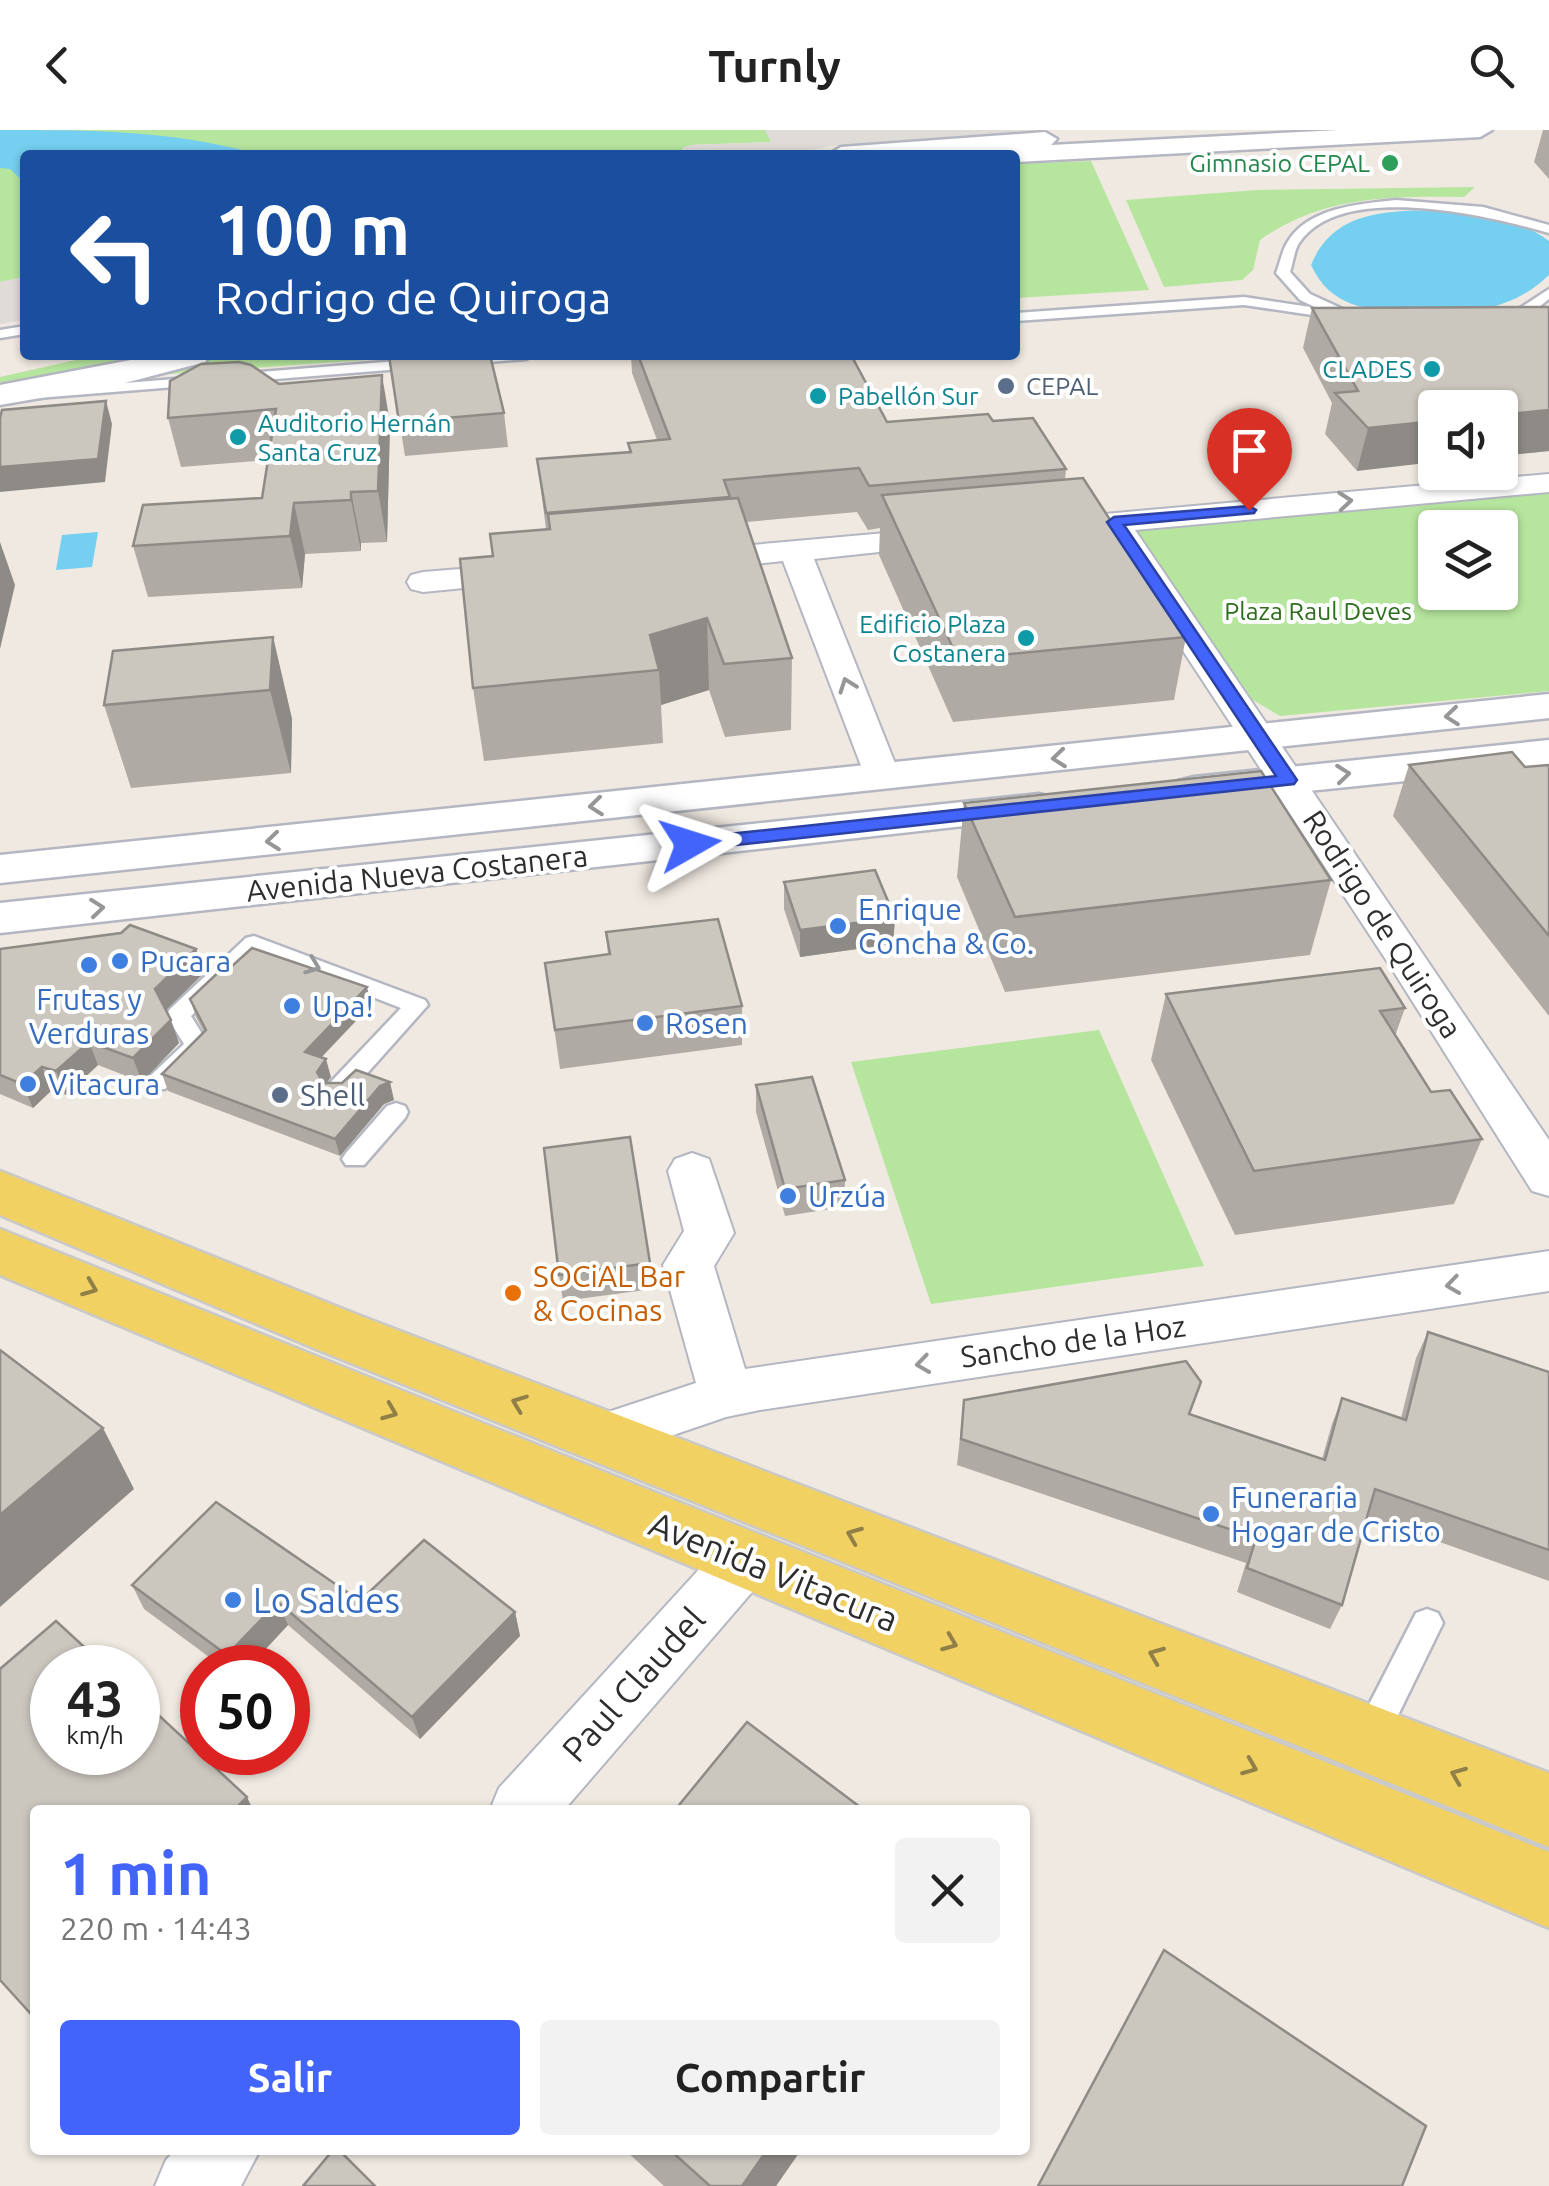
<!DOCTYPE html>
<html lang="es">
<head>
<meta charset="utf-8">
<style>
  :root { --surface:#fff; --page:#f2f2f2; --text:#222; --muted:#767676; --accent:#4264fb }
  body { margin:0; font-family:Ubuntu,sans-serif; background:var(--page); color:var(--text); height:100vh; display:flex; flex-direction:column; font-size:38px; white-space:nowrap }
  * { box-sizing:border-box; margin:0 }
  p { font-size:32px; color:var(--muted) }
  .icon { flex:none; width:55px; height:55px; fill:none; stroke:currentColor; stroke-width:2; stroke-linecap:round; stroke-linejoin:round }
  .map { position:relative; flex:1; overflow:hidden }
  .sheet { position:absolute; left:30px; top:1675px; width:1000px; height:350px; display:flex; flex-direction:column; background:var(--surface); border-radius:10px; box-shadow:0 2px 8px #0004 }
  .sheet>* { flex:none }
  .guide { position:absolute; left:20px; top:20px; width:1000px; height:210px; border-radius:10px; box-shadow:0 2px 8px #0004; background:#1a4fa0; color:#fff; overflow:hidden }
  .tools { position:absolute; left:1418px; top:260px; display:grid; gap:20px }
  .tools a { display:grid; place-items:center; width:100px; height:100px; border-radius:10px; background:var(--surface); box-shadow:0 2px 8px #0004; font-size:50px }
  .speed { position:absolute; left:30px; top:1515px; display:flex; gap:20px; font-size:50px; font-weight:700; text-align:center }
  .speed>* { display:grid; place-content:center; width:130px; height:130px; border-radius:50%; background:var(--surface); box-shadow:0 2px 8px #0004; line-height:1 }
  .speed small { font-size:25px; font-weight:400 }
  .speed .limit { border:15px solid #d22; background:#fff; color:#111 }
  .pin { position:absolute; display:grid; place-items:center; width:85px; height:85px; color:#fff; margin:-102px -42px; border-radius:50% 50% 50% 0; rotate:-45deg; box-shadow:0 0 10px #0007 }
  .pin .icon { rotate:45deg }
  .me { position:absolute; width:110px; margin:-55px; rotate:84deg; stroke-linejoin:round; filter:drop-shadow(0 0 8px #0008) }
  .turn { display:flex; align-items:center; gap:35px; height:210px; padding:0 30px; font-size:45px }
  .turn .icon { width:130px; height:130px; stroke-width:2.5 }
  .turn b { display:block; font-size:70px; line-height:85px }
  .round { display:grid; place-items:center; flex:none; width:105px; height:105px; border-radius:10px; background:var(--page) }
  .headline { display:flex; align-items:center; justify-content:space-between; height:170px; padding:0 30px }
  h1 { font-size:60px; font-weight:600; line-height:75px; color:var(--accent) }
  .primary-button { display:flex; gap:20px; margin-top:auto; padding:20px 30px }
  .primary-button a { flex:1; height:115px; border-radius:10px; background:var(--accent); color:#fff; font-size:40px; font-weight:600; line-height:115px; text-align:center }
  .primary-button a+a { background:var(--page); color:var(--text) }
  header { display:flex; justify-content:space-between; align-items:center; height:130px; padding:0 30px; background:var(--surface); font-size:45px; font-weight:600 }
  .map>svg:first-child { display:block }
  .green { fill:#b6e59e; fill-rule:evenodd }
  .plaza { fill:#dfdcd8 }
  .water { fill:#75cff0 }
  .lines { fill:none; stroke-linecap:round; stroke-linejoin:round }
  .lane-casing { stroke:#b4b7c1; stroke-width:5 }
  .street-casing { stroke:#b4b7c1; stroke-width:4 }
  .secondary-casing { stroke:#b4b7c1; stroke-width:5 }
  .primary-casing { stroke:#c9c9c9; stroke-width:5 }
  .lane { fill:#fff; fill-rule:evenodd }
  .street { fill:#fff; fill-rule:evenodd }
  .secondary { fill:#fff; fill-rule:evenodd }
  .primary { fill:#f2d163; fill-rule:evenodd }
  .wall { fill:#afaba4 }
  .shaded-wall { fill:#8e8b86 }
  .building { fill:#cbc7bf; stroke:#8e8b86; stroke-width:2.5 }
  .oneway { stroke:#969696 }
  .oneway2 { stroke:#908048 }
  .route { fill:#4264fb; stroke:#2b41a3; stroke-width:2.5 }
  .leisure-dot { fill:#2e9e5b; stroke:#fff; stroke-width:4 }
  .culture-dot { fill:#0f9aa8; stroke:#fff; stroke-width:4 }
  .service-dot { fill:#5c6f8a; stroke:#fff; stroke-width:4 }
  .shop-dot { fill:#3f7fe0; stroke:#fff; stroke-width:4 }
  .food-dot { fill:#e8710a; stroke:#fff; stroke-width:4 }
  .labels { text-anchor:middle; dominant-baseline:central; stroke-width:8; stroke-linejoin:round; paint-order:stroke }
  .far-leisure-label { font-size:25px; fill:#27864d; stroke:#fff; text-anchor:end }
  .far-culture-label { font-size:25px; fill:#0d838f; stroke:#fff; text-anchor:end }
  .far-service-label { font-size:25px; fill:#4e5e75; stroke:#fff; text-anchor:start }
  .far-park-label { font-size:25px; fill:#2c6e1b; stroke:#fff }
  .street-label { font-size:30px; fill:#2e2e2e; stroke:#fff }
  .shop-label { font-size:30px; fill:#366cbe; stroke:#fff; text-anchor:start }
  .service-label { font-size:30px; fill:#4e5e75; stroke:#fff; text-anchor:start }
  .food-label { font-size:30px; fill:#c56008; stroke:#fff; text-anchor:start }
  .near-street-label { font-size:35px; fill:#2e2e2e; stroke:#fff }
  .near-shop-label { font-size:35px; fill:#366cbe; stroke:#fff; text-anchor:start }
</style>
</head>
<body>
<header><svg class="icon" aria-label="back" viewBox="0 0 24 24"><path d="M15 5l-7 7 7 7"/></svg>Turnly<svg class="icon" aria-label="search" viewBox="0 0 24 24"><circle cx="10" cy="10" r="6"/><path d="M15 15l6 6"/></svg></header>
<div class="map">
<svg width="1549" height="2056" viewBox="0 0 1549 2056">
  <rect width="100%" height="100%" fill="#efe9e1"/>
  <g class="green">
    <path d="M0 0H765L772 12 691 15 679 25H25V147L0 152Z"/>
    <path d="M1091 31 1149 160 1015 168V34Z"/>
    <path d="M1475 57 1464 67C1390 66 1322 66 1260 110L1253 140 1242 150 1164 157 1126 70 1257 60Z"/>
    <path d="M98 225H161L0 256V247Z"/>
    <path d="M219 225H393L381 229 142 246Z"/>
    <path d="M1549 360V561L1280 586 1253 570 1135 401 1146 393ZM1435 398H1500V462H1435Z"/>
    <path d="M1099 900 1204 1136 931 1174 851 932Z"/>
  </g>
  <g class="plaza">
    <path d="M765 0H1036L829 16 792 25H679L685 24 682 18 690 15 771 12Z"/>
    <path d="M25 147V190L0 194V152Z"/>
  </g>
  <g class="water">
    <path d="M0 0C94 0 170 0 262 25H25V53L10 39 0 38Z"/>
    <path d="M1448 80C1483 87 1520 88 1549 111V145C1510 183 1461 185 1410 182 1367 180 1331 178 1311 135 1335 77 1393 81 1448 80Z"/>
    <path d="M98 402 92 437 56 440 62 405Z"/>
  </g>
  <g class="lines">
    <defs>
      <g id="lane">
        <path d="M1396 70 1483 77 1549 95V103C1490 86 1342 50 1299 113 1294 121 1293 134 1290 142L1310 164 1358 186 1360 189 1353 193 1325 181 1319 186 1244 175 1015 191V183L1244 167 1317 178 1300 170 1276 143C1280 133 1282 121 1287 113 1307 77 1361 74 1396 70Z"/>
        <path d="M1549 159V169L1530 184 1501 192 1494 188 1520 178Z"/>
        <path d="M25 196V204L0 208V200Z"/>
        <path d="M472 225H533L526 229 0 271V263Z"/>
        <path d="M254 806 425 870 428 875 346 967H328L325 961 328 955 401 878 257 822 191 886 209 915 205 921 165 959H149L145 953 149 947 184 914 166 885 170 879 246 808Z"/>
        <path d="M396 973 405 976 408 982 405 988 364 1035H346L342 1029 346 1023 387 976Z"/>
        <path d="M1427 1479 1438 1483 1443 1493 1381 1620 1369 1625 1357 1620 1353 1609 1357 1598 1416 1483Z"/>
      </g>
      <g id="street">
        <path d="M1549 344V362L1135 400 1549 1010V1066L1532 1061 1392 839 1105 402 1049 407 1038 405 1033 398 1038 391 1049 389Z"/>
        <path d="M942 398 953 400 958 407 953 414 814 429 900 646 894 654 881 657 868 654 783 431 696 440 685 437 680 430 685 423 696 420Z"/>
        <path d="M524 434 536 437 540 444 536 451 423 462 411 459 407 452 411 445 423 442Z"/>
        <path d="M692 1023 709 1029 734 1103 714 1136 745 1239 1549 1121V1161L760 1280 726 1287 603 1329 584 1322 576 1306 584 1290 696 1253 663 1135 684 1101 668 1041 675 1029Z"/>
        <path d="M745 1403 765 1411 774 1429 765 1447 564 1680H490L499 1658 725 1411Z"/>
        <path d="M175 2020H260L241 2056H155L166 2030Z"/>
      </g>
      <g id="secondary">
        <path d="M1339 0H1492L1480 7 1015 32V25H994L998 20 937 25H828L841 17 1045 2 1057 9 1051 15Z"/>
        <path d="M157 225H210L205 232 121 254 0 275V255Z"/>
        <path d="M1549 564V588L0 753V725Z"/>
        <path d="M1549 610V636L1194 673 1178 669 1172 660 1178 651 1194 647Z"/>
        <path d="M1039 664 1055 668 1061 677 1055 686 0 803V773Z"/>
      </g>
      <g id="primary">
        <path d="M0 1041 353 1183 1549 1643V1717L311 1217 0 1085Z"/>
        <path d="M0 1099 1549 1722V1798L0 1145Z"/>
      </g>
    </defs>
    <use href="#lane" class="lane-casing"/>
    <use href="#street" class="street-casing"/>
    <use href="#secondary" class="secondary-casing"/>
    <use href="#primary" class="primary-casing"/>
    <use href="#lane" class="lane"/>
    <use href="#street" class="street"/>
    <use href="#secondary" class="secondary"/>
    <use href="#primary" class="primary"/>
  </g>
  <g class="wall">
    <path d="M1543 0H1549V49L1534 32Z"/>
    <path d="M1549 177V321L1500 326V278L1357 341 1325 304 1332 273 1303 218 1312 178Z"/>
    <path d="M631 225H851L887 292 993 291 1066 339 1065 350 1186 507 1174 570 953 592 879 425 880 398 868 400 857 382 746 392 792 528 791 600 725 607 709 560 661 575 663 613 484 631 473 558 493 426 546 399 537 329 629 322 628 313 657 310 632 243Z"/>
    <path d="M389 226 504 283 508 317 405 326Z"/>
    <path d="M279 254 390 293 387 412 361 413V421L305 424 302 458 148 467 133 416 262 368 268 330 181 337 168 288Z"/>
    <path d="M273 507 292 589 291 643 131 658 104 575Z"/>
    <path d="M1409 635 1525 637 1549 635V886L1393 686Z"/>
    <path d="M964 673 1331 750 1310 825 1005 862 957 747Z"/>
    <path d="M784 752 895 788 893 814 800 827 784 779Z"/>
    <path d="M606 802 742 876V915L560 939 545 833 608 825Z"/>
    <path d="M0 819H196L204 843 166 880 179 913 142 952 98 935 66 965 52 960 33 978 0 964Z"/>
    <path d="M1166 864 1405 878 1395 906 1431 962 1482 1009 1454 1074 1235 1105 1151 930Z"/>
    <path d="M190 869 371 875 321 928 331 947 326 953 394 970 384 974 340 1026 168 961 162 944 204 902 196 887Z"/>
    <path d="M756 955 845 1050 844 1077 785 1086 756 982Z"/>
    <path d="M650 1133 653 1159 563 1171 559 1145Z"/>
    <path d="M1428 1202 1549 1242V1451L1367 1386 1342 1475 1330 1499 1237 1462 1246 1433 957 1335 964 1270 1191 1284 1322 1329 1332 1294 1342 1268 1401 1288 1416 1228Z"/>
    <path d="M132 1455 515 1482 520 1506 420 1609 288 1495 248 1538H224L144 1479Z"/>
    <path d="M625 2020H801L776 2056H664Z"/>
  </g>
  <g class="shaded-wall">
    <path d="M382 245 390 293 387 412 378 361Z"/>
    <path d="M106 271 112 294 105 352 0 362V337Z"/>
    <path d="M1549 280V321L1500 326V285Z"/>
    <path d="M1435 291V332L1357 341 1368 298Z"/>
    <path d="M351 362 361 413V421L351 370Z"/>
    <path d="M294 373 305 424 302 458 290 406Z"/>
    <path d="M0 412 15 455 0 519Z"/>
    <path d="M707 488 709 560 661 575 659 540 650 505Z"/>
    <path d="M273 507 292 589 291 643 270 560Z"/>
    <path d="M895 788 893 814 800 827V800Z"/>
    <path d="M196 819 204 843 163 883 155 859Z"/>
    <path d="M367 857 371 875 310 939 305 922Z"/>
    <path d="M171 890 179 913 142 952 133 928Z"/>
    <path d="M89 912 98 935 66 965 56 941Z"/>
    <path d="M326 929 331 947 322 959 317 942Z"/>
    <path d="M42 937 52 960 33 978 22 954Z"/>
    <path d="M390 952 394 970 384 974 340 1026 335 1009 380 956Z"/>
    <path d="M103 1298 134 1359 0 1477V1385Z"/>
    <path d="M278 1472 288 1495 248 1538H233L227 1525Z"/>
    <path d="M515 1482 520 1506 420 1609 412 1587Z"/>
    <path d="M247 1667 253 1680H234Z"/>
    <path d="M767 2020H801L776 2056H742Z"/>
  </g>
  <g class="building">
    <path d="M1549 177V280L1500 285V278H1435V291L1368 298 1335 263 1358 261 1312 178Z"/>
    <path d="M406 225H490L504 283 399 292 389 226Z"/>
    <path d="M638 225H851L887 292 988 284 993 291 1033 288 1066 339 869 356 859 338 724 350 730 367 546 383 537 329 631 322 628 313 670 309Z"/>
    <path d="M239 232 251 235 279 254 382 245 378 361 351 362V370L294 373 290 406 133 416 143 375 262 368 276 279 168 288 170 251 201 234Z"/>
    <path d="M106 271 98 329 0 337V288L2 280Z"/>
    <path d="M1083 348 1186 507 958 529 882 365Z"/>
    <path d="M738 368 792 528 724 534 707 488 650 505 659 540 473 558 460 429 493 426 490 404 550 399 548 384Z"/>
    <path d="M273 507 270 560 104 575 113 521Z"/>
    <path d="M1512 622 1525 637 1549 635V806L1409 635Z"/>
    <path d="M1261 641 1331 750 1015 787 964 673Z"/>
    <path d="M875 740 895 788 800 800 784 752Z"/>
    <path d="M718 789 742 876 555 900 545 833 610 824 606 802Z"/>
    <path d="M130 795 196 819 155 859 171 890 133 928 89 912 56 941 42 937 22 954 0 945V819L121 803Z"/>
    <path d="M252 818 367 857 305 922 326 929 317 942 323 953H342L356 940 390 952 380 956 335 1009 162 944 206 900 190 869 226 835 231 837Z"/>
    <path d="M1380 838 1405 878 1380 881 1431 962 1450 960 1482 1009 1254 1041 1166 864Z"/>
    <path d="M812 947 845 1050 785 1059 756 955Z"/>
    <path d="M630 1007 650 1133 559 1145 544 1018Z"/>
    <path d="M1428 1202 1549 1242V1420L1375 1359 1342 1475 1247 1438 1256 1408 961 1309 964 1270 1186 1231 1201 1252 1189 1284 1325 1330 1342 1268 1406 1290Z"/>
    <path d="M0 1220 103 1298 0 1385Z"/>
    <path d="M216 1372 360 1471 424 1410 515 1482 412 1587 278 1472 227 1525 132 1455Z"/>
    <path d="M56 1491 107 1538H52V1622H138V1566L247 1667 234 1680H35V1878L30 1883 0 1850V1539Z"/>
    <path d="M747 1592 864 1680H675Z"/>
    <path d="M1164 1820 1426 1996 1402 2056H1038Z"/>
    <path d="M333 2020H339L375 2056H303Z"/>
    <path d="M670 2020H767L742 2056H710Z"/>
  </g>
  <defs><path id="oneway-chevron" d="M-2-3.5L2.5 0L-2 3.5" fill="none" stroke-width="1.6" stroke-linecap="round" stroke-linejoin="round" transform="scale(2.5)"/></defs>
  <g class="oneway">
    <use href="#oneway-chevron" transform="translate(1345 371) rotate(-5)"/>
    <use href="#oneway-chevron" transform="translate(847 555) rotate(-110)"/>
    <use href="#oneway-chevron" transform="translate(1452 586) rotate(174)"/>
    <use href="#oneway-chevron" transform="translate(1059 628) rotate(174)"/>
    <use href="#oneway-chevron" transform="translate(1343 644) rotate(-6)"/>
    <use href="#oneway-chevron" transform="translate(596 676) rotate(174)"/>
    <use href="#oneway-chevron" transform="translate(273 711) rotate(174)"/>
    <use href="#oneway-chevron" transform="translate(97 778) rotate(-6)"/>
    <use href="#oneway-chevron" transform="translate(313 836) rotate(21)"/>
    <use href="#oneway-chevron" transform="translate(1453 1155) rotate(172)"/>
    <use href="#oneway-chevron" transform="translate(923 1234) rotate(172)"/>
  </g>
  <g class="oneway2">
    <use href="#oneway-chevron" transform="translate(90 1158) rotate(22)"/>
    <use href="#oneway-chevron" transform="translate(519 1273) rotate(-159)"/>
    <use href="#oneway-chevron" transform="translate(390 1282) rotate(22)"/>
    <use href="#oneway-chevron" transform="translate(854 1405) rotate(-158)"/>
    <use href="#oneway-chevron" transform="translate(950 1513) rotate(22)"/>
    <use href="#oneway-chevron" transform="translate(1156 1525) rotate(-158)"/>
    <use href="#oneway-chevron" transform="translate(1250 1637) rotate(22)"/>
    <use href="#oneway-chevron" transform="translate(1458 1645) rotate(-158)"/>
  </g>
  <path class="route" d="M1249 376 1256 380 1254 383 1124 395 1297 650 1294 654 690 720 681 714 690 708 1276 646 1107 392 1114 387Z"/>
  <circle class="leisure-dot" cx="1390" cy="33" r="10"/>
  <g class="culture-dot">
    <circle cx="1432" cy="239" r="10"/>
    <circle cx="818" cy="266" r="10"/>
    <circle cx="238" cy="307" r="10"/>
    <circle cx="1026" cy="508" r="10"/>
  </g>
  <g class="service-dot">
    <circle cx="1006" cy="256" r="10"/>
    <circle cx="280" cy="965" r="10"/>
  </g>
  <g class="shop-dot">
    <circle cx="838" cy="796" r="10"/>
    <circle cx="120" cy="831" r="10"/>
    <circle cx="89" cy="835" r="10"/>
    <circle cx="292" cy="876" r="10"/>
    <circle cx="645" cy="893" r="10"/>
    <circle cx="28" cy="954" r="10"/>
    <circle cx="788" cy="1066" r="10"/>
    <circle cx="1211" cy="1384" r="10"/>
    <circle cx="233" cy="1470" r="10"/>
  </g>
  <circle class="food-dot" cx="513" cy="1163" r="10"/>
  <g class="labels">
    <g class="far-leisure-label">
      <text x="1370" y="33">Gimnasio CEPAL</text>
    </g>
    <g class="far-culture-label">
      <text x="1412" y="239">CLADES</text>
      <text x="838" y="266" text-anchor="start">Pabellón Sur</text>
      <text x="258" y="293" text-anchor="start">Auditorio Hernán<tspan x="258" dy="29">Santa Cruz</tspan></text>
      <text x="1006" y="494">Edificio Plaza<tspan x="1006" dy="29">Costanera</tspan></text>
    </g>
    <g class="far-service-label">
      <text x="1026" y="256">CEPAL</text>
    </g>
    <g class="far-park-label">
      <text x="1318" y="481">Plaza Raul Deves</text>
    </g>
    <g class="street-label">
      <text transform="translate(417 743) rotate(-6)">Avenida Nueva Costanera</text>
      <text transform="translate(1383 794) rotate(57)">Rodrigo de Quiroga</text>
      <text transform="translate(1073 1211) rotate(-8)">Sancho de la Hoz</text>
    </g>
    <g class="shop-label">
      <text x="858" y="779">Enrique<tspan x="858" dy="34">Concha &amp; Co.</tspan></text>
      <text x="140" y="831">Pucara</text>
      <text x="89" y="869" text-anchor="middle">Frutas y<tspan x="89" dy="34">Verduras</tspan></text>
      <text x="312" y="876">Upa!</text>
      <text x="665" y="893">Rosen</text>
      <text x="48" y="954">Vitacura</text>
      <text x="808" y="1066">Urzúa</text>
      <text x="1231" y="1367">Funeraria<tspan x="1231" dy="34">Hogar de Cristo</tspan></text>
    </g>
    <g class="service-label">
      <text x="300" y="965">Shell</text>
    </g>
    <g class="food-label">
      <text x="533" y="1146">SOCiAL Bar<tspan x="533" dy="34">&amp; Cocinas</tspan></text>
    </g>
    <g class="near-street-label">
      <text transform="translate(774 1441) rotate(22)">Avenida Vitacura</text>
      <text transform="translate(633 1554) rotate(-48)">Paul Claudel</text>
    </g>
    <g class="near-shop-label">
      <text x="253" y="1470">Lo Saldes</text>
    </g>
  </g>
</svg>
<div class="tools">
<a><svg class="icon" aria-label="sound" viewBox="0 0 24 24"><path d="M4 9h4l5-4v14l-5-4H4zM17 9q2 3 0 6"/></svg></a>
<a><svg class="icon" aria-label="layers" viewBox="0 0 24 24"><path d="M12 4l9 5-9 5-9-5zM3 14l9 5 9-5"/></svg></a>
</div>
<div class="speed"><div>43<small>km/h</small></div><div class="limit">50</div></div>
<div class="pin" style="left:1249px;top:380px;background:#d93025"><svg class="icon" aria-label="arrive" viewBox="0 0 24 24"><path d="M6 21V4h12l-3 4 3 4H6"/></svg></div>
<svg class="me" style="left:690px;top:714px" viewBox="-20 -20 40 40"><path d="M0-17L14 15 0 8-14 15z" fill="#4264fb" stroke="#fff" stroke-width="4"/></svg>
<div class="guide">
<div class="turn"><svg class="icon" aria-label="left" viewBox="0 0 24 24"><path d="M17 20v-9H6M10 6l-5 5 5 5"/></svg><div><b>100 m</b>Rodrigo de Quiroga</div></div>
</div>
<section class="sheet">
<div class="headline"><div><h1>1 min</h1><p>220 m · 14:43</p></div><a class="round"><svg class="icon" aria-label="close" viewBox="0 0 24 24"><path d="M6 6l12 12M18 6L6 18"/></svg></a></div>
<div class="primary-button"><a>Salir</a><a>Compartir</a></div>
</section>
</div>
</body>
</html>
